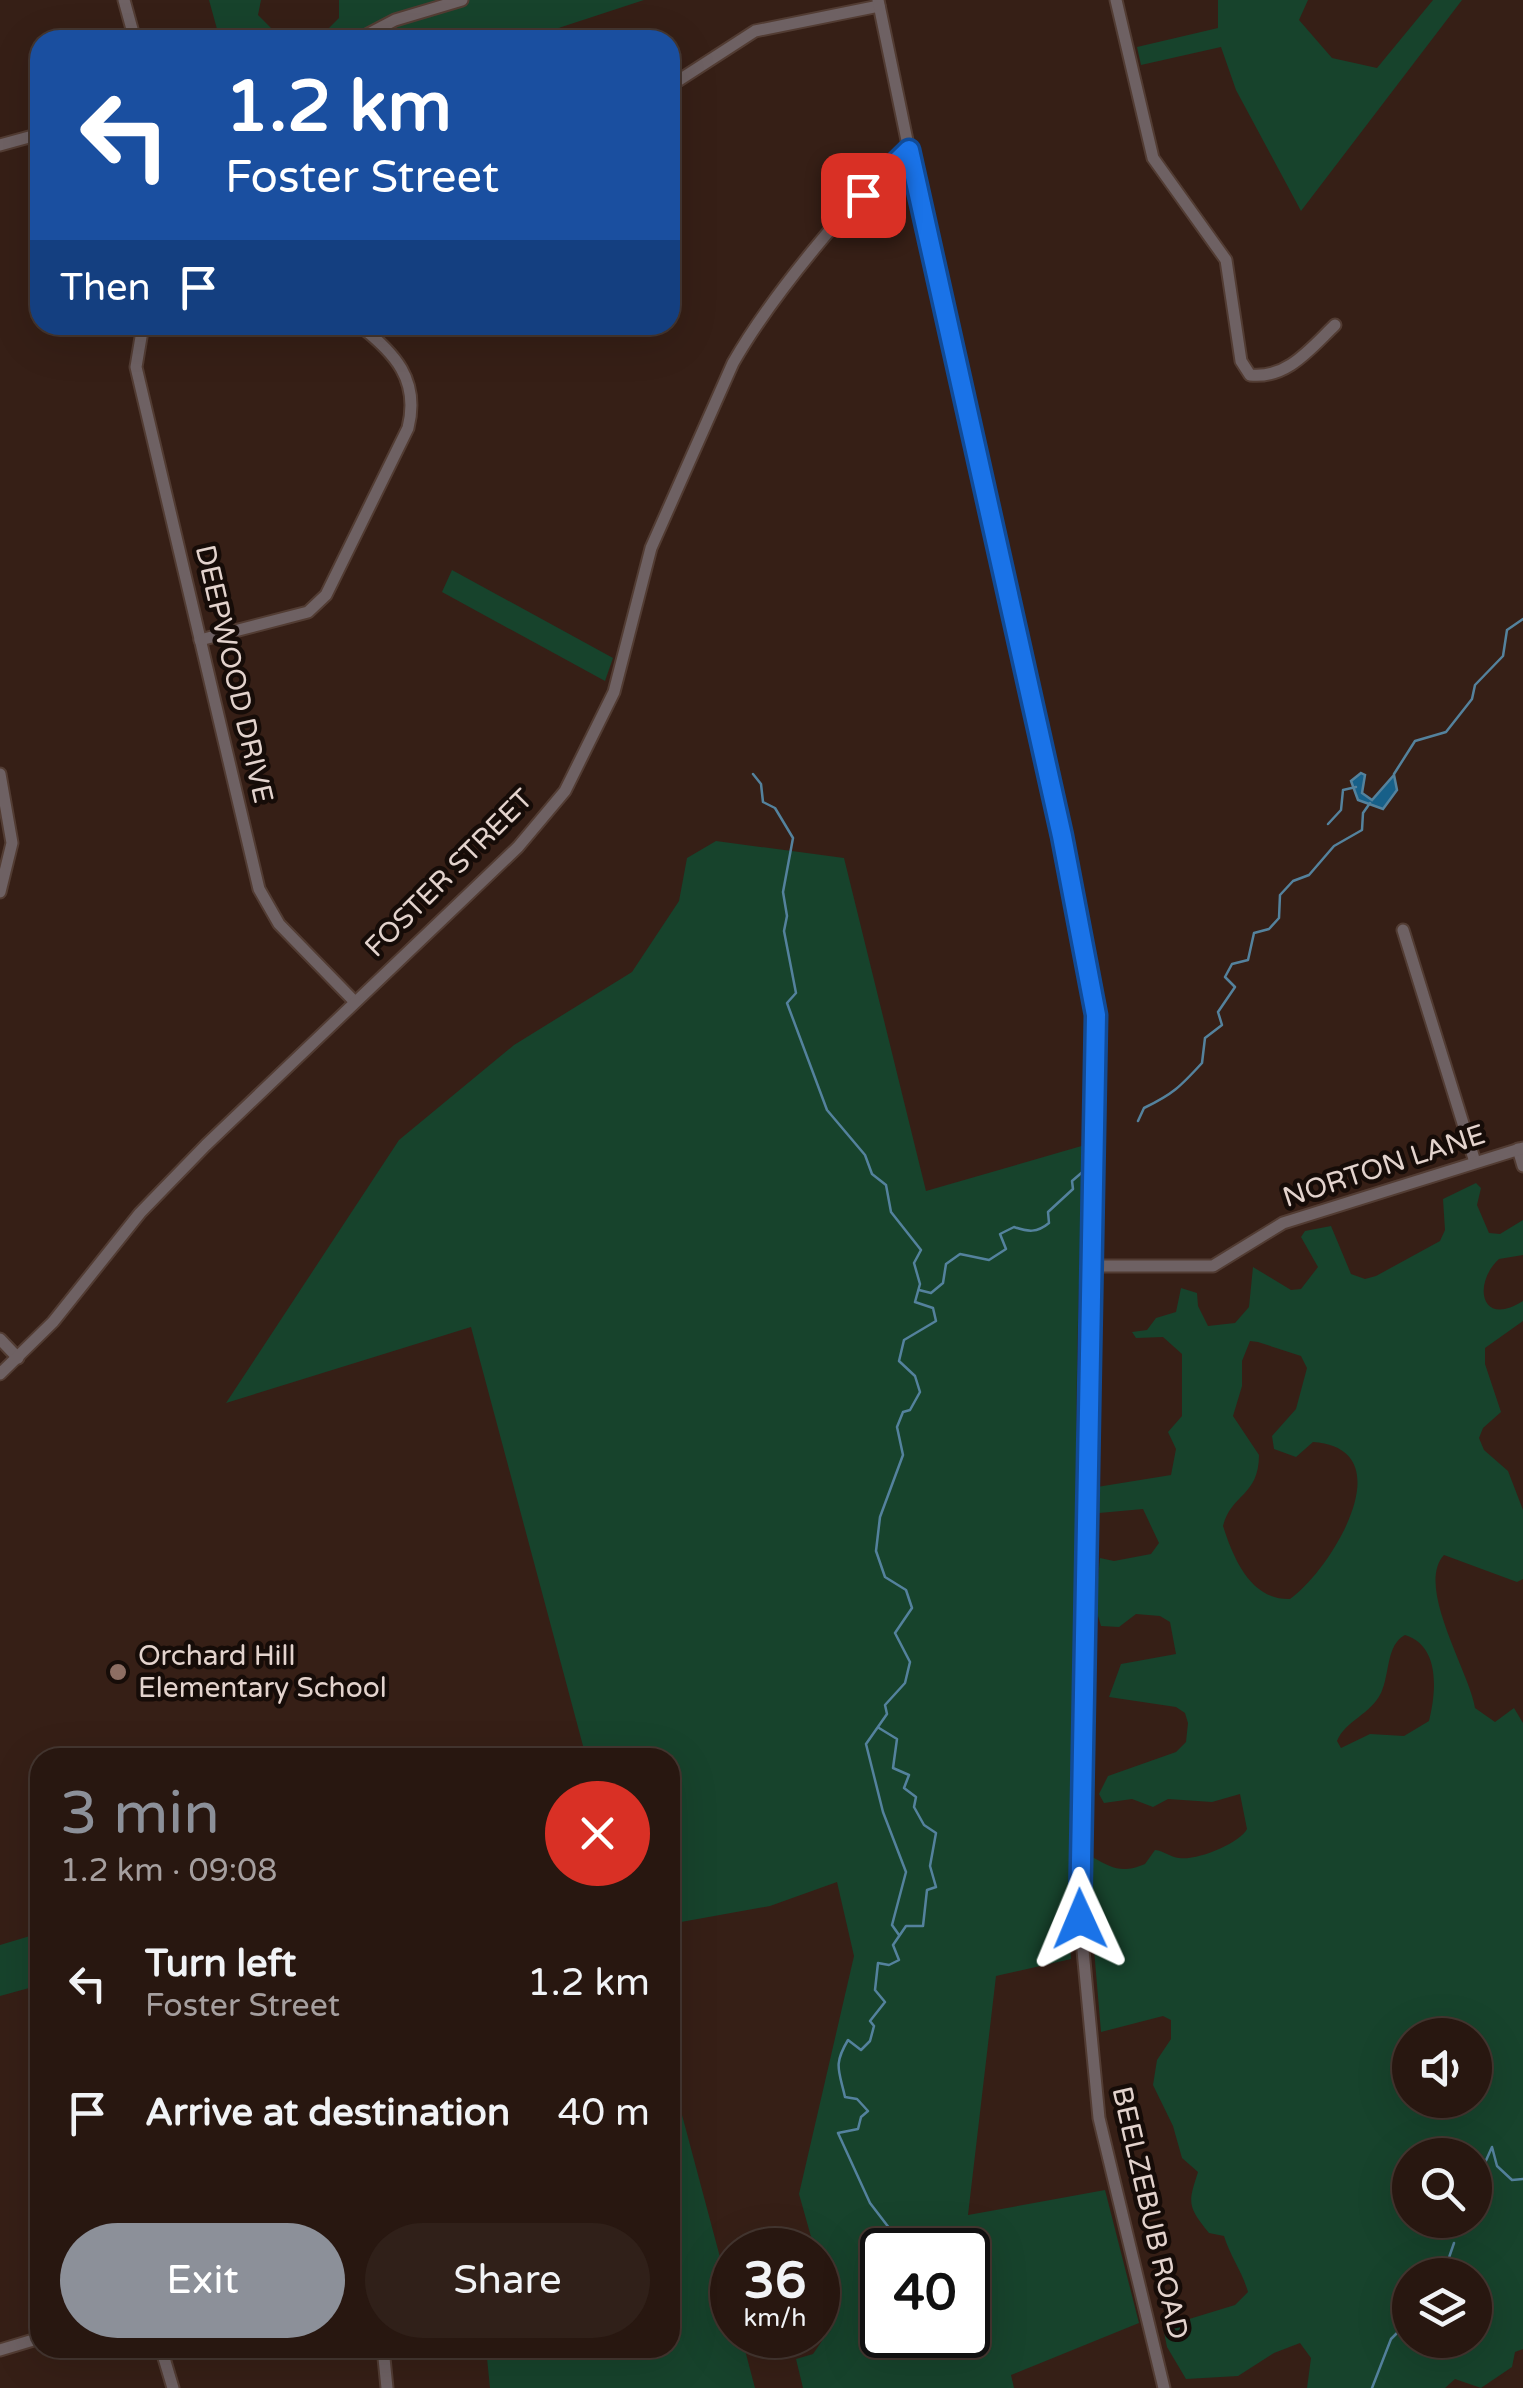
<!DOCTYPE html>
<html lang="en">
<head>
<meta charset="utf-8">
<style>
  :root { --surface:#281710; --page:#302019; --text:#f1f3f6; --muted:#a59f9f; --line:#443630; --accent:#8c9099 }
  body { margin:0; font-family:"Varela Round",sans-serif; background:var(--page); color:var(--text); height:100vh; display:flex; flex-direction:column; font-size:38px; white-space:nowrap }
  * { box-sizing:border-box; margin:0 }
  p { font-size:32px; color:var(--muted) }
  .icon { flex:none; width:55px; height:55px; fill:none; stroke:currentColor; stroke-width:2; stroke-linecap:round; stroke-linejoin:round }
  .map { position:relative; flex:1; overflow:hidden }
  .sheet { position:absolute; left:30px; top:1748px; width:650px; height:610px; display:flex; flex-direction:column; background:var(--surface); border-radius:30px; box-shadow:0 10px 40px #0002,0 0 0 2px var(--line) }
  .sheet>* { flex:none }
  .banner { position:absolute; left:30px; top:30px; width:650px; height:305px; border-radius:30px; box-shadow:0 10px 40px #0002,0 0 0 2px var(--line); background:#1a4fa0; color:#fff; overflow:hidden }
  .tools { position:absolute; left:1392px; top:2018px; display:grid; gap:20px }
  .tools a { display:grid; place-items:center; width:100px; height:100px; border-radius:50%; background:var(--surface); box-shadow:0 10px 40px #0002,0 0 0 2px var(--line); font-size:50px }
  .speed { position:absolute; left:710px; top:2228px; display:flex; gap:20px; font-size:50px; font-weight:700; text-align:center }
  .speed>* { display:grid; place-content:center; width:130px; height:130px; border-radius:50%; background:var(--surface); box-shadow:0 10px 40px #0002,0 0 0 2px var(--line); line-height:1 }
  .speed small { font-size:25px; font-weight:400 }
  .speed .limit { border:5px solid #111; border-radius:15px; background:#fff; color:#111 }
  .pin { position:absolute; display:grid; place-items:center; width:85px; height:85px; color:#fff; margin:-42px; border-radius:20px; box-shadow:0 5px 15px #0006 }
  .me { position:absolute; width:110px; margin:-55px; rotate:359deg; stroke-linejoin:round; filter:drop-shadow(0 0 8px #0008) }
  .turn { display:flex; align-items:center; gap:35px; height:210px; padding:0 30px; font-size:45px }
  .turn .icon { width:130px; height:130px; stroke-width:2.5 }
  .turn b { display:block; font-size:70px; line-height:85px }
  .then { display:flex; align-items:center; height:95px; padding:0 30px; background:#0003; gap:20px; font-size:38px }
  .round { display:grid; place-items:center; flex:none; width:105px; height:105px; border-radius:52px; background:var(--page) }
  .headline { display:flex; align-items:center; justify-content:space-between; height:170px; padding:0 30px }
  h1 { font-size:60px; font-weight:600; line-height:75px; color:var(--accent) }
  .action { display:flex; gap:20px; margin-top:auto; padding:20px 30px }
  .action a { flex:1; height:115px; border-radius:60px; background:var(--accent); color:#fff; font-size:40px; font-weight:600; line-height:115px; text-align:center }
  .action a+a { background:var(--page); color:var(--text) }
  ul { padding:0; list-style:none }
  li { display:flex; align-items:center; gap:30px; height:130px; padding:0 30px }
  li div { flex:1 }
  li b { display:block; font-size:38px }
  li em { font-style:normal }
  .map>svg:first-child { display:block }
  .green { fill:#17432c; fill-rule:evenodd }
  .water { fill:#176089; stroke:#54829d; stroke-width:2.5 }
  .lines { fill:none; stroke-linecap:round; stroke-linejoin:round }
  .stream { stroke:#54829d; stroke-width:2.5 }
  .minor-casing { stroke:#523c33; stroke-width:15 }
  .minor { stroke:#6e6163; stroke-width:11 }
  .route-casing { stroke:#114b97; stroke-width:25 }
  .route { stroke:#1a73e8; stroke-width:18 }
  .education-dot { fill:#8d6e63; stroke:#160c08; stroke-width:4 }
  .labels { text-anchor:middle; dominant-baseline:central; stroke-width:9; stroke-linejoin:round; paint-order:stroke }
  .street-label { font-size:28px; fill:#e3d3cd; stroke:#160c08 }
  .poi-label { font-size:28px; fill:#e3d3cd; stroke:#160c08; text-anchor:start }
</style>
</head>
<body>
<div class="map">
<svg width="1523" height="2388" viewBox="0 0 1523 2388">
  <rect width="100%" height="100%" fill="#361f16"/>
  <g class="green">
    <path d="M209 0H261L258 15 283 40H220Z"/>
    <path d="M339 0H644L522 40H317L339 18Z"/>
    <path d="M1218 0H1308L1299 20 1332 58 1377 68 1433 0H1462L1301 211 1236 90 1221 47 1141 65 1137 47 1218 28Z"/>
    <path d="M452 570 613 658 605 681 442 592Z"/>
    <path d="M716 841 844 858 926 1191 1085 1145C1074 1330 1076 1515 1075 1700 1075 1787 1065 1871 1071 1959L996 1976 968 2215 1105 2190 1139 2323 1011 2375 1014 2388H803L796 2359 813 2354 835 2322 799 2194 854 1956 837 1882 770 1906 670 1924V1758L586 1757 471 1327 226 1403 399 1140 514 1045 632 972 679 901 687 858ZM882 2250H968V2335H882Z"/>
    <path d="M1476 1183 1481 1188 1477 1205 1489 1233 1500 1234 1523 1220V1255L1499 1259C1472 1284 1481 1328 1523 1301V1321L1485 1348V1364L1501 1412 1483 1428 1479 1438 1484 1450 1508 1471 1523 1510V1579L1517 1582 1444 1555C1415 1586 1469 1671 1475 1708L1495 1722 1514 1708 1523 1723V2349L1515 2352 1512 2367 1481 2388 1455 2379 1445 2388H1307L1311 2358 1300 2343 1274 2353 1238 2376 1186 2379 1167 2347 1163 2327 1235 2305 1248 2292C1242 2271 1230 2256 1224 2236L1209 2233C1187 2206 1188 2203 1198 2172L1182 2158 1173 2126 1153 2085 1157 2060 1171 2039V2020L1163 2016 1101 2032 1087 1866 1092 1857C1113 1868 1121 1874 1145 1864L1155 1850C1164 1851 1170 1857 1179 1858 1197 1861 1240 1843 1247 1829L1240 1794 1212 1802 1168 1799 1153 1807 1132 1799 1104 1803 1099 1794 1108 1776 1176 1752 1186 1742 1188 1723 1185 1713 1176 1707 1109 1697 1121 1664 1176 1654 1170 1622 1160 1616 1136 1614 1119 1627 1101 1626 1095 1606 1100 1558 1114 1561 1151 1554 1159 1543 1143 1509 1099 1513 1097 1487 1171 1475 1176 1449 1168 1432 1182 1416V1354L1163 1337 1136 1338 1132 1332 1147 1330 1156 1318 1176 1312 1181 1288 1197 1293 1198 1306 1208 1326 1235 1323 1249 1307 1253 1267 1291 1290 1301 1289 1318 1267 1301 1237 1305 1231 1331 1226 1351 1274 1365 1279 1376 1276 1440 1241 1445 1230 1443 1199ZM1258 1342 1301 1356 1307 1368 1296 1409 1272 1436 1274 1449 1296 1457 1313 1442C1407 1449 1329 1572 1290 1599 1251 1600 1234 1560 1223 1526 1231 1494 1259 1496 1259 1455L1233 1416 1242 1386V1361L1250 1341ZM1405 1635C1441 1646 1436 1693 1429 1721L1404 1736 1370 1734 1341 1748 1337 1741C1345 1721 1371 1714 1381 1693 1390 1674 1386 1645 1405 1635ZM1410 2035H1475V2100H1410ZM1410 2155H1475V2220H1410ZM1475 2275V2340H1410V2275Z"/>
    <path d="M40 1933V1985L0 1996V1945Z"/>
    <path d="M670 2070 732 2302V2335H741L755 2388H490L486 2348H670Z"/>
  </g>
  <path class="water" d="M1361 773 1365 775 1362 793 1372 800 1394 775 1397 790 1383 809 1358 800 1351 781Z"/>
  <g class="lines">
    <g class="stream">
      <path d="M753 774 761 784 763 802 775 808 793 838 783 892 787 916 784 931 796 993 787 1003 827 1110 865 1155 872 1174 886 1185 891 1212 921 1250 914 1263 920 1284 915 1302 933 1308 936 1321 904 1340 899 1361 915 1376 920 1392 910 1410 903 1412 897 1427 903 1455 880 1517 876 1551 885 1577 906 1590 912 1608 895 1633 910 1662 905 1683 885 1705 887 1714 866 1744 883 1812 906 1872 892 1925 899 1935"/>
      <path d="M1394 774 1415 741 1446 732 1472 699 1475 685 1503 656 1507 630 1523 619"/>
      <path d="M1328 824 1341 810 1343 790 1356 787"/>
      <path d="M1138 1121 1144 1108C1173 1094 1180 1087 1202 1063L1205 1038 1222 1025 1218 1012 1235 987 1225 977 1232 964 1248 960 1254 933 1269 929 1279 918 1280 895 1293 881 1309 875 1334 846 1362 830 1363 813 1370 803"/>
      <path d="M919 1290 931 1293 943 1283 946 1264 960 1254 989 1260 1006 1249 1000 1234 1014 1227C1028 1232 1037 1233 1049 1223L1048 1212 1073 1189 1072 1181 1086 1169"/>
      <path d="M879 1728 897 1739 893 1768 909 1775 904 1788 916 1797 914 1807 924 1825 936 1833 930 1866 936 1887 927 1890 923 1926H906L893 1945 899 1960 889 1965 878 1963 875 1990 885 2002 870 2021 874 2026 870 2041 861 2050 848 2040C833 2065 839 2070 845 2097L857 2099 868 2111 861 2117 858 2129 838 2133 870 2203 906 2250"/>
      <path d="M1476 2183 1492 2147 1497 2166 1512 2180 1523 2179"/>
      <path d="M1443 2275 1454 2243"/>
      <path d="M873 2315 882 2301"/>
      <path d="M1372 2388 1391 2339 1410 2320"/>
    </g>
    <defs>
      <g id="minor">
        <path d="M124 0 135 40"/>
        <path d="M1116 0 1153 158 1226 260 1241 361 1250 375C1287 379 1310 349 1335 325"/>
        <path d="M357 40 395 20 462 0"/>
        <path d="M670 86 755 31 879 6"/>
        <path d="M0 145 40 134"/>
        <path d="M909 150 1055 804 1096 1015 1080 1919 1099 2118 1164 2388"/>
        <path d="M143 325 136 367 259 889 279 924 354 1001"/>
        <path d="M200 640 308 612 326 595 408 428C420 380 395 353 359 325"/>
        <path d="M0 774 12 843 0 892"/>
        <path d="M1403 930 1475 1162"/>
        <path d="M1518 1149 1523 1166"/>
        <path d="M1091 1266H1213L1283 1223 1523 1148"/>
        <path d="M0 1339 18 1358"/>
        <path d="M0 1374 53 1322 140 1213 206 1145 518 847 565 791 614 692 651 548 733 363C769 300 853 195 909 150L878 0"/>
        <path d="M161 2348 173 2388"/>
        <path d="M383 2348 387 2388"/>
        <path d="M0 2350 40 2338"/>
      </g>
    </defs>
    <use href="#minor" class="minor-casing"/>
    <use href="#minor" class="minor"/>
  </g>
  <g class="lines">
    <defs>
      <path id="route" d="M863 195 909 150 1062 836 1096 1015 1080 1919"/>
    </defs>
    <use href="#route" class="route-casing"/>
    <use href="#route" class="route"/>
  </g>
  <circle class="education-dot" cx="118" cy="1672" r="10"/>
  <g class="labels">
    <g class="street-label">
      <text transform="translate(234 674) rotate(77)">DEEPWOOD DRIVE</text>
      <text transform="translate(449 873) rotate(-45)">FOSTER STREET</text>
      <text transform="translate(1384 1166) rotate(-18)">NORTON LANE</text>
      <text transform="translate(1150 2213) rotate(77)">BEELZEBUB ROAD</text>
    </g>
    <g class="poi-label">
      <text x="138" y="1656">Orchard Hill<tspan x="138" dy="32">Elementary School</tspan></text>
    </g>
  </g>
</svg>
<div class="tools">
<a><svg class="icon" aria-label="sound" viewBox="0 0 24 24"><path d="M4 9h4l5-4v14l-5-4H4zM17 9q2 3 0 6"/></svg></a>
<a><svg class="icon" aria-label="search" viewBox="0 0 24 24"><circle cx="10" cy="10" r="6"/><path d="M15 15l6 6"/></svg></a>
<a><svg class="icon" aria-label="layers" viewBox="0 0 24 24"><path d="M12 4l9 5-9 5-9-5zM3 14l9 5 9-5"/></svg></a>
</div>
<div class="speed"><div>36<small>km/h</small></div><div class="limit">40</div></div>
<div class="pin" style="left:863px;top:195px;background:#d93025"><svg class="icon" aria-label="arrive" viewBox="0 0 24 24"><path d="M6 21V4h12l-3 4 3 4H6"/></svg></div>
<svg class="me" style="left:1080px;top:1919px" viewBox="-20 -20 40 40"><path d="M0-17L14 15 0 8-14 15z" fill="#1a73e8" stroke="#fff" stroke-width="4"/></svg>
<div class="banner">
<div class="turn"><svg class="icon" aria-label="left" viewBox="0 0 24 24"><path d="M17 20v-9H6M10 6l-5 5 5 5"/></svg><div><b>1.2 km</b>Foster Street</div></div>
<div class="then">Then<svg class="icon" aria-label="arrive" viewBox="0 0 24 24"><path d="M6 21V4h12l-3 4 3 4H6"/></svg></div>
</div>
<section class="sheet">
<div class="headline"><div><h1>3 min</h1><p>1.2 km · 09:08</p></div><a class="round" style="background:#d93025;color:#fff"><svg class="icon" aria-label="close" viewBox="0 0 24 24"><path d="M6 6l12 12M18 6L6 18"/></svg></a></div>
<ul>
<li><svg class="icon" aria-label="left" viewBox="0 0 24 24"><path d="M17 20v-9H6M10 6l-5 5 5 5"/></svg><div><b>Turn left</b><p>Foster Street</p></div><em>1.2 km</em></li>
<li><svg class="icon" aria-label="arrive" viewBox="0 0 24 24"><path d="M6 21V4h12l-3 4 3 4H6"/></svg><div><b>Arrive at destination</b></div><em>40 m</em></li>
</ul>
<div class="action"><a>Exit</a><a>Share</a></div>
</section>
</div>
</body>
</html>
